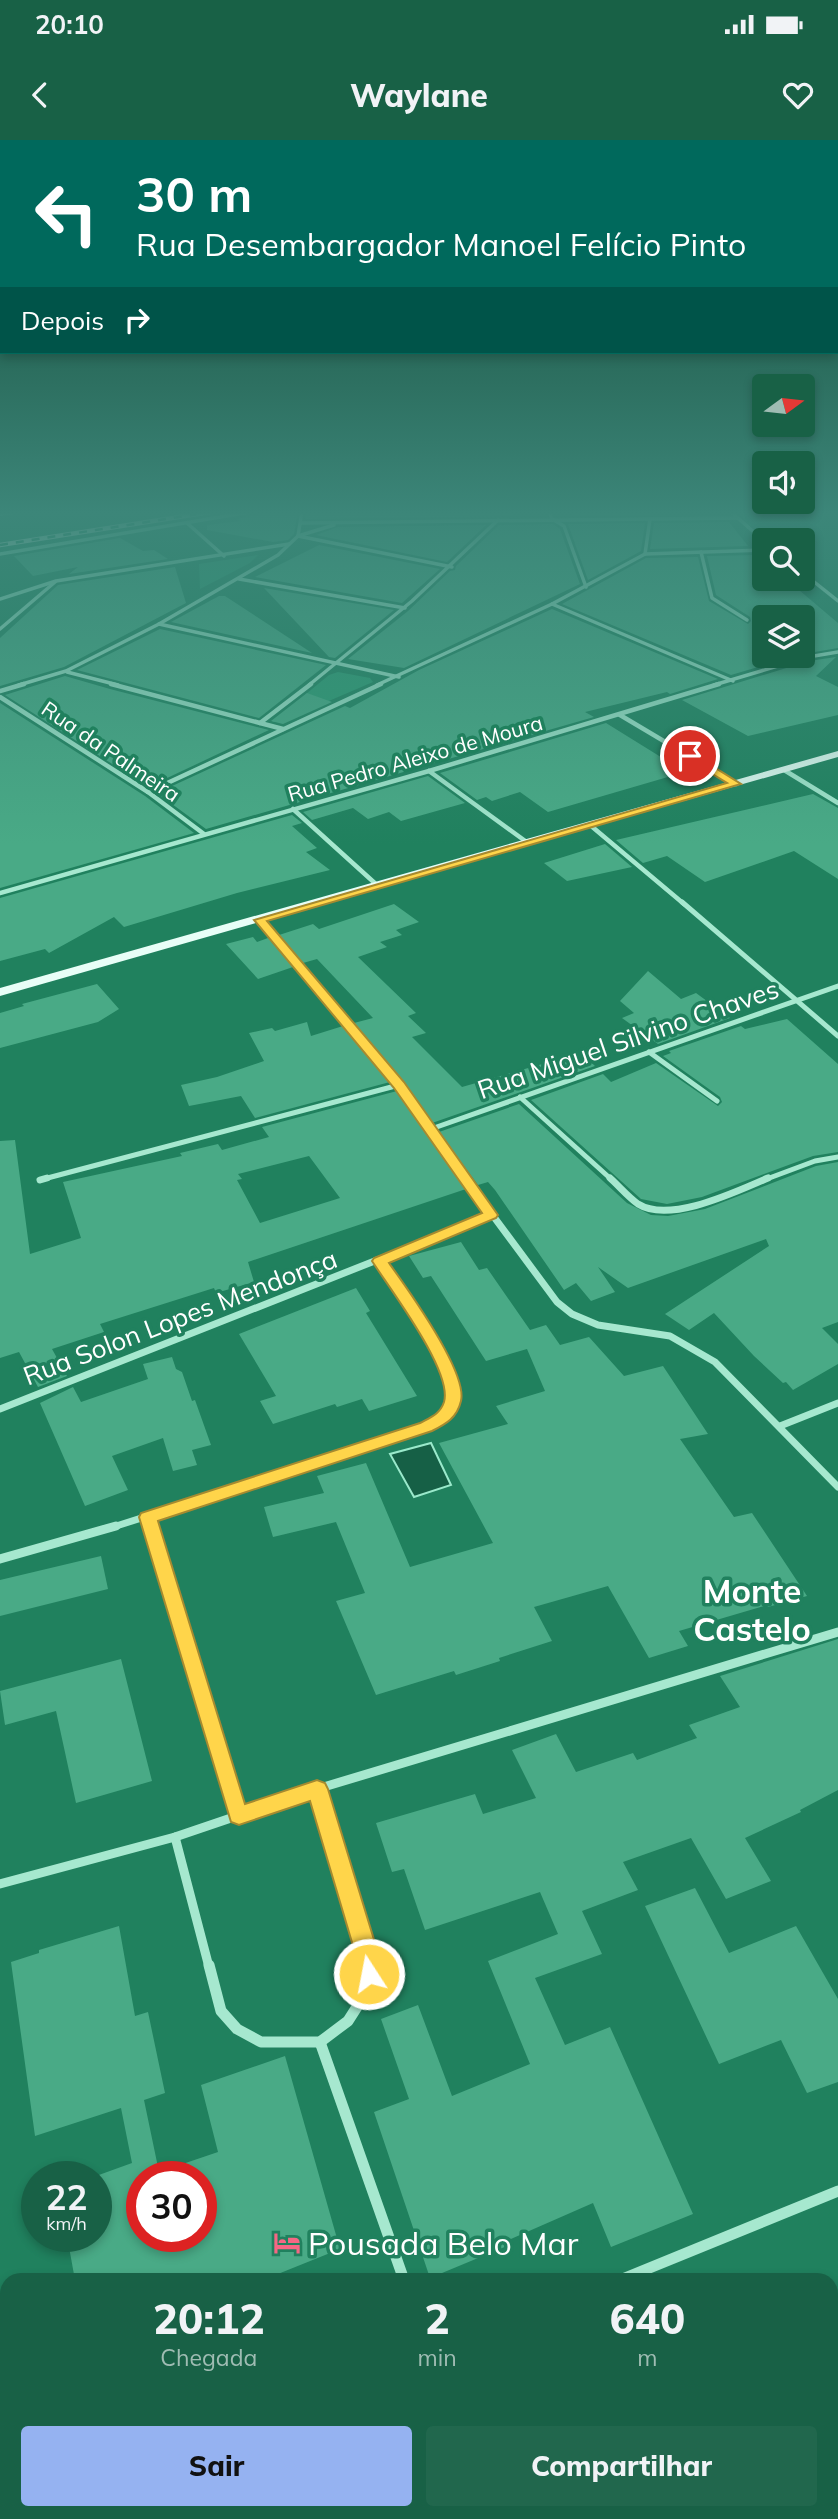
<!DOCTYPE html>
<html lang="pt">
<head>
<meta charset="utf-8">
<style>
  :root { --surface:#186146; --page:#21674d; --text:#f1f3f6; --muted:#9fbcb3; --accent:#95b2f1 }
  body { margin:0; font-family:Mulish,sans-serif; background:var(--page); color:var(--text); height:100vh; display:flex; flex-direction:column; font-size:26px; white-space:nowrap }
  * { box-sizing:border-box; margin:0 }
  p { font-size:23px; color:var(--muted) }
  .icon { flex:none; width:38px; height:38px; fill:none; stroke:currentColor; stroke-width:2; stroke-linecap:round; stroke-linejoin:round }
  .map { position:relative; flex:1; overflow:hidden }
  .side { position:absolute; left:0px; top:2133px; width:838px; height:247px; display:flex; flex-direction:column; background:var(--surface); border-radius:21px 21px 0 0; box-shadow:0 4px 10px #0003 }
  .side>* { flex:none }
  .hud { position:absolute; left:0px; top:0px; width:838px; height:214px; box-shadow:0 4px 10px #0003; background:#00695c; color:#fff; overflow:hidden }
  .needle { width:46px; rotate:75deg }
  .fabs { position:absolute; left:752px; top:234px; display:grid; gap:14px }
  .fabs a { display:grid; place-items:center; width:63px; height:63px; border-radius:7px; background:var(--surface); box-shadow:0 4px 10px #0003; font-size:35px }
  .speed { position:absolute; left:21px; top:2021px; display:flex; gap:14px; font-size:35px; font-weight:700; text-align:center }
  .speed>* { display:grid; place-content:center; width:91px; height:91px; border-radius:50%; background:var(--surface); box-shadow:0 4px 10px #0003; line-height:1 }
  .speed small { font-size:18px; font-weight:400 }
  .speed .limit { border:10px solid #d22; background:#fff; color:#111 }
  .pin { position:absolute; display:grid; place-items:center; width:60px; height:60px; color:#fff; margin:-30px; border:4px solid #fff; border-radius:50%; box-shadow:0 2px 7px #0007 }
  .me { position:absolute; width:77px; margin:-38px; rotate:349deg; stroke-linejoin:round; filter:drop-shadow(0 0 5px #0008) }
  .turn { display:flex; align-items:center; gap:24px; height:147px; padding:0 21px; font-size:32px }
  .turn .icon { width:91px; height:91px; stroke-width:2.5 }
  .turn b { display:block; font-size:49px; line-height:60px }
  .then { display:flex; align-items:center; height:66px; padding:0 21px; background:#0003; gap:14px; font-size:26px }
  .eta { display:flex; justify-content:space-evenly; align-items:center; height:119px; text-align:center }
  .eta b { font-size:42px; font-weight:800; line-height:49px }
  .primary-button { display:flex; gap:14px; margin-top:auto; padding:14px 21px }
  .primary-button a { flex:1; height:80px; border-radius:7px; background:var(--accent); color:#111; font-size:28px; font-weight:800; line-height:80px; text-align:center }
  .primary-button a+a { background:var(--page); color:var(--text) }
  .status { display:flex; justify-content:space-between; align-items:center; height:49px; padding:0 35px; background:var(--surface); direction:ltr }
  .status svg { height:19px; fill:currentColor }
  header { display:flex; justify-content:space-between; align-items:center; height:91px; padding:0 21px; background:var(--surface); font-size:32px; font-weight:800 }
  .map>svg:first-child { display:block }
  .green { fill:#2d9b72 }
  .water { fill:#166046; stroke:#9ae9cb; stroke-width:2 }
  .building { fill:#49aa86; fill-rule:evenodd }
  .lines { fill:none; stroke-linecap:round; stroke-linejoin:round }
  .minor-far5 { stroke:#a6e8cf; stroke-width:3.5 }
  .minor-far4 { stroke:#a6e8cf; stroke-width:4.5 }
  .minor-far3 { stroke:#a6e8cf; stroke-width:5 }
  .minor-far2 { stroke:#a6e8cf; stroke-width:7 }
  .minor-far1 { stroke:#a6e8cf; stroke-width:9 }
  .minor { stroke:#a6e8cf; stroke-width:11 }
  .primary { fill:#e8fef7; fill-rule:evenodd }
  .tram { stroke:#fff; stroke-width:2 }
  .rail-casing { stroke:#fff; stroke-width:4.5 }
  .rail { stroke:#20815e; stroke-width:2.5; stroke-dasharray:8; stroke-linecap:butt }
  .route { fill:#ffd54a; stroke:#a68a30; stroke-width:2 }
  .labels { text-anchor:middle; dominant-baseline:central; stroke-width:7; stroke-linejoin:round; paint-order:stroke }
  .far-street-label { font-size:21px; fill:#fff; stroke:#20815e }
  .street-label { font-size:26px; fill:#fff; stroke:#20815e }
  .near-poi-label { font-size:32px; fill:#fff; stroke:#20815e; text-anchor:start }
  .district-label { font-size:33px; font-weight:bold; fill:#fff; stroke:#20815e }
</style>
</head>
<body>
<div class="status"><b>20:10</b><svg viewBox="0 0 49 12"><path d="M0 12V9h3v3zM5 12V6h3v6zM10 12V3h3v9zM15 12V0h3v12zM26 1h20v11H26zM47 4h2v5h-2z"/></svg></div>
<header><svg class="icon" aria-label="back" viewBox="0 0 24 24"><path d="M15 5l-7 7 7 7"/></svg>Waylane<svg class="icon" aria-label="heart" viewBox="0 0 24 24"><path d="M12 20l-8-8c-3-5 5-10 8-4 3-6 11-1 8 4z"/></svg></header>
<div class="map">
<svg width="838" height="2379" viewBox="0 0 838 2379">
  <rect width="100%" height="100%" fill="#20815e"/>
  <g class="green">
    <path d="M258 415 250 423 200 449 199 424Z"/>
    <path d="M338 532 370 538 373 542 280 582H272L329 535Z"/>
  </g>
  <path class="water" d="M431 1303 451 1345 414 1357 390 1314Z"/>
  <g class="building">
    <path d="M273 371H298L294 394 288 400 273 402 207 390V385L240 381 237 379Z"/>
    <path d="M306 371H512L514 376 305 379Z"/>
    <path d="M574 371H650L652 375H574Z"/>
    <path d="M729 382 748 406 650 409 654 383Z"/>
    <path d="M645 383 641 411 588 440 568 384Z"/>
    <path d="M553 384 560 389 580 444 404 528 348 519 408 471 450 431 455 430 456 426 499 385Z"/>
    <path d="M486 385 447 422 316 395 338 387Z"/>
    <path d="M120 398 143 411 154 410 168 419 69 434 78 427 33 436 14 416Z"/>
    <path d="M319 405 440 429 402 463 255 437Z"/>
    <path d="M757 415 765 421V439H786L838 483V508L803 514V478H765V516H795L731 535 562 464 646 418 698 417 709 461 748 484 751 481 750 477 716 455 707 416Z"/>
    <path d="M175 427 186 463 64 527 0 546V498L58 445Z"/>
    <path d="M264 448 394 470 335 518 329 517Z"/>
    <path d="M219 456H225L312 513 171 482Z"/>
    <path d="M552 469 718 539 670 554 667 552 585 572 594 577 206 689 157 653 345 566 350 568 419 530Z"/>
    <path d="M160 489 326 525 259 578 77 530Z"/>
    <path d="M836 517 816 536 838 547V575L748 596 682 560 809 521Z"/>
    <path d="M65 536 110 549 269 590 148 647 5 555Z"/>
    <path d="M307 553 332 562 283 584 271 581Z"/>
    <path d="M0 563 145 656 194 693 0 748Z"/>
    <path d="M606 583 685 632 548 672 520 652 492 661 486 657 477 660 440 633Z"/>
    <path d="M428 636 465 663 401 681 389 672 368 679 353 668 312 680 303 672Z"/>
    <path d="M813 654 838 668V739L794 711 705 742 667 716 643 723 616 700Z"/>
    <path d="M292 675 302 683 292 686 317 708 306 712 330 730 237 753 124 787 114 777 49 813 45 809 0 821V758Z"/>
    <path d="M605 704 632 727 567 741 544 723Z"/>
    <path d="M394 764 419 782 396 790 402 795 380 802 387 807 358 817 416 873 408 876 426 893 412 897 462 947 560 919 562 921 583 915 595 926 432 983 403 942 354 883 373 878 317 819 303 823 279 795 313 784 319 789Z"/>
    <path d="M253 797 257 802 268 798 293 827 258 839 226 804Z"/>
    <path d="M648 831 681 859 696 853 730 878 658 904 622 878 634 873 620 861Z"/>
    <path d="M97 844 119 869 98 882 0 908V873L24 866 22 864Z"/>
    <path d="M787 879 838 924V1012L813 1016 702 1057 667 1064 641 1059 531 960 603 934 611 942 656 923 718 966 722 962 720 957 663 916 671 913 669 911 741 886 745 889Z"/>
    <path d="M307 882 311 896 343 886 390 942 255 978 241 956 189 966 181 945 217 937 264 921 249 893 272 888 275 891Z"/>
    <path d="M397 951 466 1049 248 1122 254 1142 216 1153 214 1148 100 1184 104 1192 52 1209 67 1236 38 1247 19 1212 0 1218V1001L15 1000 30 1114 81 1098 63 1042 182 1016 180 1013 218 1004 222 1010 269 997 262 987ZM309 1016 340 1058 260 1083 237 1040 242 1039 238 1034Z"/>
    <path d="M519 964 627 1063 651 1075 668 1076 705 1069 816 1026 838 1022V1182L822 1188 838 1204V1224L793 1250 786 1242 783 1243 754 1216 714 1173 689 1190 665 1174 769 1106 766 1099 628 1148 598 1127 615 1152 591 1161 576 1143 564 1150 495 1050 488 1042 478 1045 439 992Z"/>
    <path d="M461 1102 479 1130 487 1128 530 1190 546 1185 560 1205 589 1197 624 1236 663 1226 708 1294 680 1299 734 1377 752 1373 807 1456 768 1467 767 1465 679 1491 688 1506 649 1518 608 1446 534 1467 552 1501 499 1518 500 1521 456 1535 454 1531 376 1555 336 1461 365 1453 336 1382 273 1397 264 1367 324 1353 317 1336 366 1323 410 1427 493 1403 439 1303 508 1284 496 1266 545 1251 527 1209 486 1221 431 1136 423 1138 409 1116Z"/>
    <path d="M356 1148 370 1171 366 1173 417 1256 369 1271 362 1259 337 1267 335 1264 273 1284 260 1261 276 1256 239 1194Z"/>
    <path d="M172 1217 176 1229 182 1232 192 1261 195 1260 211 1305 192 1310 197 1325 173 1331 163 1298 112 1316 128 1350 85 1366 40 1263 73 1247 81 1262 148 1239 143 1224Z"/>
    <path d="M101 1416 108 1449 0 1476V1440Z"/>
    <path d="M838 1499V1650L800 1670 801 1672 745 1698 771 1741 726 1759 691 1698 623 1722 638 1750 582 1771 602 1814 535 1838 565 1905 610 1887 693 2074 611 2107 593 2063 506 2101 507 2106 430 2138 374 1972 409 1959 381 1879 418 1865 452 1956 530 1924 488 1821 558 1794 540 1752 425 1790 404 1729 392 1732 376 1683 475 1654 483 1674 536 1658 512 1610 556 1594 576 1632 633 1613 637 1620 697 1598 689 1585 740 1567 720 1536Z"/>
    <path d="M121 1519 152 1641 76 1663 56 1571 5 1585 0 1551Z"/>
    <path d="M695 1748 729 1813 796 1786 838 1859V1942L807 1953 781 1900 719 1924 645 1766Z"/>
    <path d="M119 1786 135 1876 148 1872 165 1953 144 1960 159 2032 218 2012 201 1945 285 1916 340 2109 263 2140H75L67 2096H96V2036L132 2023 121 1968 35 1996 11 1822 39 1813V1810ZM142 2037H201V2096H142Z"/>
  </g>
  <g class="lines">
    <g class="minor-far5">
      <path d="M549 371 552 379 564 386 586 447"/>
      <path d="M730 371 765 402"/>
      <path d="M187 383 224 416"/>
      <path d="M301 383 737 378"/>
      <path d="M298 396 452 427"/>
      <path d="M298 396 334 385"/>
      <path d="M701 412 712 458 747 480"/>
      <path d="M0 414 256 371"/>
      <path d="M645 414 650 379"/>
      <path d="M803 433 838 461"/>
      <path d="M239 439 405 468"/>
      <path d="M0 459 56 441 289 404"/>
      <path d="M552 464 733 541"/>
      <path d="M159 484 399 537"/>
      <path d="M0 489 55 442"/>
      <path d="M67 532 118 545"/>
      <path d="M19 545 66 531 159 484 278 415 298 396 302 371"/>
      <path d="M309 545 412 461 498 380"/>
      <path d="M377 545 552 464 645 414 765 410"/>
      <path d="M714 545 808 517 838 512"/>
    </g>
    <g class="minor-far4">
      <path d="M111 544 260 583"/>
      <path d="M0 551 24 544"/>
      <path d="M0 557 148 652 204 694"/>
      <path d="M620 575 736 644"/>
      <path d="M283 589 260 583 311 544"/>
      <path d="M784 630 838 663"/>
      <path d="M429 631 528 703"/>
      <path d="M148 652 381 544"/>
      <path d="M293 669 378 746"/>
      <path d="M590 685 684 764"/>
      <path d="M0 753 429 631 719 544"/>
    </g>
    <g class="minor-far3">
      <path d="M682 762 838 896"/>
      <path d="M260 780 399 945 466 1040"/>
      <path d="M649 912 717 961"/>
      <path d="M520 957 612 1040"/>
      <path d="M431 989 838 846"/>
      <path d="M40 1040 399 945"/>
      <path d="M764 1040 815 1021 838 1017"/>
    </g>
    <g class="minor-far2">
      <path d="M465 1038 557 1162 572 1174 598 1185 670 1196 715 1222 838 1347"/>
      <path d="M610 1038C619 1046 628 1057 638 1064 670 1084 737 1051 768 1038"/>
      <path d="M40 1040 47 1038"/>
      <path d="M0 1269 491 1075"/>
      <path d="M780 1286 838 1263"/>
      <path d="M148 1377 151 1388"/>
      <path d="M110 1388 426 1287C437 1282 450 1275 452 1261 457 1226 399 1150 379 1121"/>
    </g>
    <g class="minor-far1">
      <path d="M151 1386 239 1676"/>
      <path d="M0 1419 116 1386"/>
      <path d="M317 1649 368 1827"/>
      <path d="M175 1697 209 1827"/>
      <path d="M0 1744 175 1697 317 1649 838 1492"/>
    </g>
    <g class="minor">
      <path d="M209 1825 221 1871 237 1889 261 1902H320L348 1881 362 1859 369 1834 368 1825"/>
      <path d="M320 1902 404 2140"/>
      <path d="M620 2140 838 2051"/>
      <path d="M49 2379 64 2373"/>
    </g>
    <path class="primary" d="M838 611V617L0 856V848Z"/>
    <path class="tram" d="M0 375 28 371"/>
    <defs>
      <path id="rail" d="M0 405 217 371"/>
    </defs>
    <use href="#rail" class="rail-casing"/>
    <use href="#rail" class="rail"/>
  </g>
  <linearGradient id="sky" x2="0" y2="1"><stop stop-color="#124734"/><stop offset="0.53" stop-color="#3c8679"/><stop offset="1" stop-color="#3c8679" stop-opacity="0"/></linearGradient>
  <rect width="838" height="704" fill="url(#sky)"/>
  <path class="route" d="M686 614H693L741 644 267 781 404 942 498 1075 496 1078 389 1123C407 1148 468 1232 461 1261 457 1278 446 1284 432 1291L158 1381 245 1664 317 1640 325 1643 328 1649 379 1816 380 1834 377 1842 369 1846 361 1842 356 1816 310 1661 239 1685 231 1682 139 1377 141 1373 420 1283C431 1277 440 1274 444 1262 453 1231 389 1148 372 1121L374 1118 482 1073 394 948 254 780 727 643 686 618Z"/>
  <defs>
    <symbol id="hotel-bare" viewBox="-9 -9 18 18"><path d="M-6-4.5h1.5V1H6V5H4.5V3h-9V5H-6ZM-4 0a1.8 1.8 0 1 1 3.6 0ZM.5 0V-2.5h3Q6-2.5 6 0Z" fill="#f56784" stroke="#20815e" stroke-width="2.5" paint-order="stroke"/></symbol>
  </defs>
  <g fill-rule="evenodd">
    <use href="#hotel-bare" x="268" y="2084" width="38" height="38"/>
  </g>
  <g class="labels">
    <g class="far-street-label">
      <text transform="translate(111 611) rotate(34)">Rua da Palmeira</text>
      <text transform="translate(415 618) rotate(-16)">Rua Pedro Aleixo de Moura</text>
    </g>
    <g class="street-label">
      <text transform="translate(628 899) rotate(-19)">Rua Miguel Silvino Chaves</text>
      <text transform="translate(180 1177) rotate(-21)">Rua Solon Lopes Mendonça</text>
    </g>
    <g class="near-poi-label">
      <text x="308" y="2103">Pousada Belo Mar</text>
    </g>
    <g class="district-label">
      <text x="752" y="1450">Monte<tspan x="752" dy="38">Castelo</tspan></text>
    </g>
  </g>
</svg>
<div class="fabs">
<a><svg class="needle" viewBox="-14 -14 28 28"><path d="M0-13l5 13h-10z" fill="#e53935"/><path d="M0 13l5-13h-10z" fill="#9fbcb3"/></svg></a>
<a><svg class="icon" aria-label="sound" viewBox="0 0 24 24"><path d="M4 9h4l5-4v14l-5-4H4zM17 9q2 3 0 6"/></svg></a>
<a><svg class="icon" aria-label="search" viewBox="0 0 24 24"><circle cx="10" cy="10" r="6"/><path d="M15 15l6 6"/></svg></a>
<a><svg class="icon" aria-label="layers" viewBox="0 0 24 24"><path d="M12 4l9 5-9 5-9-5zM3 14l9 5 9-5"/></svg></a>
</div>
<div class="speed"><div>22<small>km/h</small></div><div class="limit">30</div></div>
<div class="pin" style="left:690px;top:616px;background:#d93025"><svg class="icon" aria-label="arrive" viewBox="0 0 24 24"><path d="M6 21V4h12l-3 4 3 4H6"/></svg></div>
<svg class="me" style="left:369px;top:1834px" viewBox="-20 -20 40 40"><circle r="17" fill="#ffd54a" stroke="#fff" stroke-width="3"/><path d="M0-11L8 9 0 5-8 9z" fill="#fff"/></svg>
<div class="hud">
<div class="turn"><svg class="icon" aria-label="left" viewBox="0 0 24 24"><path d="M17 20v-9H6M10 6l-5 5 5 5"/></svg><div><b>30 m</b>Rua Desembargador Manoel Felício Pinto</div></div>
<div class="then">Depois<svg class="icon" aria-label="right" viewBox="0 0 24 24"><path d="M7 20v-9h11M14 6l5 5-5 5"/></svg></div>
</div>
<section class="side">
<div class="eta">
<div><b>20:12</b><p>Chegada</p></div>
<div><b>2</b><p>min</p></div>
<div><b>640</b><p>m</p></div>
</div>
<div class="primary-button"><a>Sair</a><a>Compartilhar</a></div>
</section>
</div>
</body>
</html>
